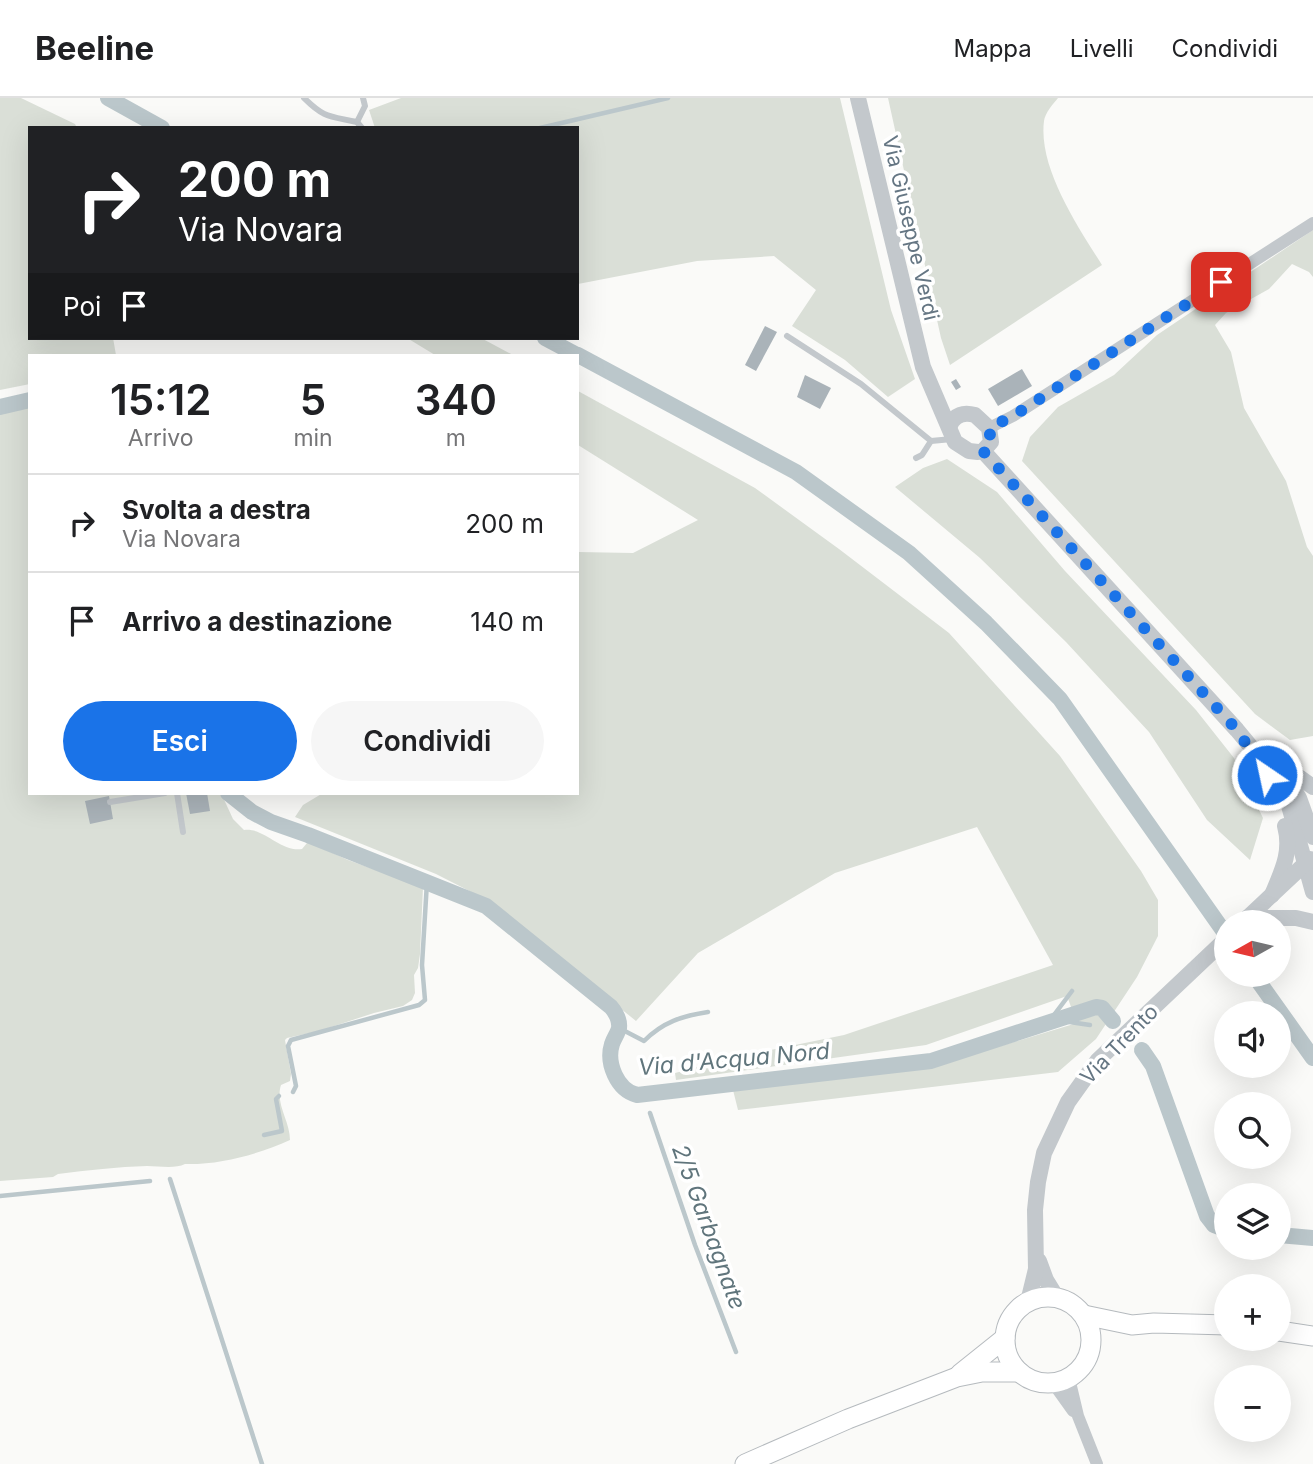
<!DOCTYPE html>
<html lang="it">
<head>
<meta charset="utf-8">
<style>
  :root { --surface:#fff; --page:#f6f6f6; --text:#202124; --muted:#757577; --line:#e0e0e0; --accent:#1a73e8 }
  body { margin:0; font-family:Inter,sans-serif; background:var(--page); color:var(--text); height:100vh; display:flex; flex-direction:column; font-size:26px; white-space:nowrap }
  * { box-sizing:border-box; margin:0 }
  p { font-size:23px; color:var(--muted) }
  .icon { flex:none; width:38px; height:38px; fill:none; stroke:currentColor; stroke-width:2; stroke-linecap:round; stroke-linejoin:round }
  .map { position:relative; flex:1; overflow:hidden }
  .drawer { position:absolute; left:28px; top:256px; width:551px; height:441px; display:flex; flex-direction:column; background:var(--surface); border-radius:0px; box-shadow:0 7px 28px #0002 }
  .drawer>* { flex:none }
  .banner { position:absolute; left:28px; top:28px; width:551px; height:214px; border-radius:0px; box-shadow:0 7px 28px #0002; background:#202124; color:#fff; overflow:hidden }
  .needle { width:46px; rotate:262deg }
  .buttons { position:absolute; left:1214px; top:812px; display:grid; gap:14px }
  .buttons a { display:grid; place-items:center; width:77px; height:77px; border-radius:50%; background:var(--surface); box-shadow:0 7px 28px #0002; font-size:35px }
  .pin { position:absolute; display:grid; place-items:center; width:60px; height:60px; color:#fff; margin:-30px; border-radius:14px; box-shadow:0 4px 10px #0006 }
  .me { position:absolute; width:77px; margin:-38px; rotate:326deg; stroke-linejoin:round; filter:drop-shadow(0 0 5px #0008) }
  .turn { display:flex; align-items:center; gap:24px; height:147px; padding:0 35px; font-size:32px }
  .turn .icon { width:91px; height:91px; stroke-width:2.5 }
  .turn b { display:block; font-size:49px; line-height:60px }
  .then { display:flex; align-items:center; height:66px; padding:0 35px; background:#0003; gap:14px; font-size:26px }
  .eta { display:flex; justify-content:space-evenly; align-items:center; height:119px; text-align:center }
  .eta b { font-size:42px; font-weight:600; line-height:49px }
  .primary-button { display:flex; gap:14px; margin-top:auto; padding:14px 35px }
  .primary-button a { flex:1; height:80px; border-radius:42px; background:var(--accent); color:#fff; font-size:28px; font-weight:600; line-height:80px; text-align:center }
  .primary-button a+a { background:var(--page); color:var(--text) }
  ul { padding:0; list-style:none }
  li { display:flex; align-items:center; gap:21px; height:98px; padding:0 35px; border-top:2px solid var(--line) }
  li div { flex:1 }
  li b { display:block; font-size:26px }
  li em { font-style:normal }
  header { display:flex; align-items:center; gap:42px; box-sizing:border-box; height:98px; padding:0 35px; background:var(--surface); border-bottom:2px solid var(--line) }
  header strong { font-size:33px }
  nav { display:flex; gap:38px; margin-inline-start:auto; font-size:24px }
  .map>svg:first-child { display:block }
  .green { fill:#dadfd7 }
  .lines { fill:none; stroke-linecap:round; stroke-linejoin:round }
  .stream { stroke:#bbc7cb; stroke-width:4.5 }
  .canal { stroke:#bbc7cb; stroke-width:16 }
  .building { fill:#aab3b9 }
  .primary-casing { stroke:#b5babe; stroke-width:21 }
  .service { stroke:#c3c8cc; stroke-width:6 }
  .minor { stroke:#c3c8cc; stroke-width:12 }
  .tertiary { stroke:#c3c8cc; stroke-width:16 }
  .primary { stroke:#fff; stroke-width:19 }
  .route { stroke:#1a73e8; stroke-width:12; stroke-dasharray:0 21.6 }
  .labels { text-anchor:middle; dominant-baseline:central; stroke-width:7; stroke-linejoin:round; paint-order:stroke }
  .street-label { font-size:21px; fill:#657683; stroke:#fff }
  .water-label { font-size:23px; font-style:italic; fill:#60757c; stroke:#fff }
</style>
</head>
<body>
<header>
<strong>Beeline</strong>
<nav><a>Mappa</a><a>Livelli</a><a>Condividi</a></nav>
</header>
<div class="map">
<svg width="1313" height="1366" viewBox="0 0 1313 1366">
  <rect width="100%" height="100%" fill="#fafaf8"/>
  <g class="green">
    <path d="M0 0H21L75 26 77 30H30V240H113L116 257H30V286L0 292Z"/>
    <path d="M401 0H840L891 212 915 281 888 299 845 262 792 228 816 192 774 158 697 163 578 186V30H375L369 12Z"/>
    <path d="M888 0H1058C1053 6 1045 15 1044 23 1038 70 1078 129 1102 167L950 267 941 240Z"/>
    <path d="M1313 132V179L1309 174 1292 166 1269 191 1226 215 1215 227 1231 254 1244 310 1286 383 1307 449 1313 458V638L1290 642 1255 616 1022 363 1030 339 1058 309 1114 277 1157 237Z"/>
    <path d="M407 240H481L513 257H435Z"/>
    <path d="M578 293 755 390 839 451 949 535 1060 658 1141 773 1158 802V838L1137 879 1096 941 1058 974 738 1012 733 992 931 969 1077 925 1067 898 926 947 676 982 675 975 737 959 844 937 1053 867 977 729 835 775 698 855 636 923 487 802 436 776 295 719 303 707 323 695H578V454L633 455 698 422 578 347Z"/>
    <path d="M30 305V695H221L233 721 244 732C264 729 280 754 302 751L307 745H311L348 762 423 789 420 856 418 870 414 877 415 895 412 902 403 908 374 915 319 933 287 940 285 942 291 976 290 983 281 987C275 1006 290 1023 290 1042 259 1056 220 1067 185 1066 175 1071 159 1068 147 1068 118 1069 87 1072 58 1076L53 1079 0 1083V315Z"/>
    <path d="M947 361 997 394 1065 473 1196 612 1234 660 1263 720 1250 762 1207 722 1149 634 1066 544 980 460 895 389 923 370Z"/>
  </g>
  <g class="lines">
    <g class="stream">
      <path d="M540 30 668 0"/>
      <path d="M1056 922 1090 927"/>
      <path d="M1048 925 1072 893"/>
      <path d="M619 930 644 943C663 924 682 918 708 914"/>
      <path d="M293 994 296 988 288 948 291 942 419 907 425 902 422 867 427 784"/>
      <path d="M646 996 647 1000"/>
      <path d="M650 1015 695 1147 736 1254"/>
      <path d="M264 1037 282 1033 276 1001 279 998"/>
      <path d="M170 1081 262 1366"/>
      <path d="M0 1098 150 1083"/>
    </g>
    <g class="canal">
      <path d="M108 0 162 30"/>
      <path d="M545 240 577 257"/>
      <path d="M578 257 796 374 909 455 986 525 1060 601 1227 838"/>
      <path d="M0 309 30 302"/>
      <path d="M228 695 252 714 271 724 308 737 486 808 611 909C616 915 620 922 619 930 618 935 614 940 612 946 606 965 617 992 637 997L931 963 1096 909 1102 910 1113 923"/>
      <path d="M1254 877 1313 960"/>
      <path d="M1142 952 1153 968 1207 1118 1214 1127 1227 1132"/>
      <path d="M1279 1137 1313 1140"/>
    </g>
  </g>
  <g class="building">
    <path d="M765 228 777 234 756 273 745 267Z"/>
    <path d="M1022 271 1032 288 998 308 988 291Z"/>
    <path d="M805 277 831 290 820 311 797 299Z"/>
    <path d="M956 281 961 289 956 292 951 284Z"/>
    <path d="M186 695H207L210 713 190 716Z"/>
    <path d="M109 698 113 721 90 726 85 703Z"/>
  </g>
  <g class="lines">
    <defs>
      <g id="primary">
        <circle cx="1048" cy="1242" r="43"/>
        <path d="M1084 1217 1132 1227 1154 1225 1227 1227"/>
        <path d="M1279 1233 1313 1238"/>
        <path d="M960 1276 1005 1240"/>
        <path d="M745 1366 848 1321 957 1279 982 1274H1019"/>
      </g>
    </defs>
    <use href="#primary" class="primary-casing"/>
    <g class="service">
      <path d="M304 0C325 21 330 18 357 24L362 30"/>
      <path d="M357 24 365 8 363 0"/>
      <path d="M787 238 861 286 931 343"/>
      <path d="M916 360 922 357 931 343 952 341"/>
      <path d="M177 695 183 734"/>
      <path d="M110 704 165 695"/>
    </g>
    <g class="minor">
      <path d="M989 330 1013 318 1313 125"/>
      <path d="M1069 1280 1078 1318 1097 1366"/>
      <path d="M1053 1285 1073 1313"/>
    </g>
    <g class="tertiary">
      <path d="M858 0 923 269 955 344 969 353 978 354 983 353 991 344 989 330 975 317C964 314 954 316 950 328"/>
      <path d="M983 353 1237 632 1276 679 1288 704 1313 794"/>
      <path d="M1264 654 1313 689"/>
      <path d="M1283 673 1299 700 1313 739"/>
      <path d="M1272 797C1282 773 1292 754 1285 728"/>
      <path d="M1247 820H1296L1313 824"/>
      <path d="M1243 824 1310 761"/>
      <path d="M1039 1163 1046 1182 1057 1200"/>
      <path d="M1028 1204 1036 1171 1035 1112 1038 1084 1044 1055 1068 1004 1098 962 1227 840"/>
    </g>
    <use href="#primary" class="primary"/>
  </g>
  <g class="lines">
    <path class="route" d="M1221 184 1013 318 989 330 991 344 983 353 1237 632 1267 677"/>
  </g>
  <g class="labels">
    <g class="street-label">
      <text transform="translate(911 130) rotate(77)">Via Giuseppe Verdi</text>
      <text transform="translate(1119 946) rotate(-46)">Via Trento</text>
    </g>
    <g class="water-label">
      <text transform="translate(734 961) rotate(-5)">Via d'Acqua Nord</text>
      <text transform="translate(709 1129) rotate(70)">2/5 Garbagnate</text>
    </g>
  </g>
</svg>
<div class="buttons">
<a><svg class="needle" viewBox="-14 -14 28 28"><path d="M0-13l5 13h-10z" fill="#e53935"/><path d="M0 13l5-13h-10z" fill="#757577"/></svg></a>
<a><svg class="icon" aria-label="sound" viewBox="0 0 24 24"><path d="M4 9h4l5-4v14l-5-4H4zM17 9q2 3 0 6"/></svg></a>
<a><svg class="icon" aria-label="search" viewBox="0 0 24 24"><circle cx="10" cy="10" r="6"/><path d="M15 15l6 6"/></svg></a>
<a><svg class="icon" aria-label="layers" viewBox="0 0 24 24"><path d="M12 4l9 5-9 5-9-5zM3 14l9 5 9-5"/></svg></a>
<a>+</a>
<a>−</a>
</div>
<div class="pin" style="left:1221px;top:184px;background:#d93025"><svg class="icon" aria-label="arrive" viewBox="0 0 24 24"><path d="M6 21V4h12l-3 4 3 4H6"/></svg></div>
<svg class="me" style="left:1267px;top:677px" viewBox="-20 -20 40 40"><circle r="17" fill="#1a73e8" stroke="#fff" stroke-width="3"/><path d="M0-11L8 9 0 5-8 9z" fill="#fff"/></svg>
<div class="banner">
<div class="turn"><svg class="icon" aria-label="right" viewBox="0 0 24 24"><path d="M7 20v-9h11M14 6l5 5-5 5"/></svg><div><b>200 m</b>Via Novara</div></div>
<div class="then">Poi<svg class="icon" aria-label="arrive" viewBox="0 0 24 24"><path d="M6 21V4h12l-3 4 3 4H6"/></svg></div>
</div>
<section class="drawer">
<div class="eta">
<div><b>15:12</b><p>Arrivo</p></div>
<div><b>5</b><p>min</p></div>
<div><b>340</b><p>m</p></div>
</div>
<ul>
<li><svg class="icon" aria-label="right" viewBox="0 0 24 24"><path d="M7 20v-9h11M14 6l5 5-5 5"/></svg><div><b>Svolta a destra</b><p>Via Novara</p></div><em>200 m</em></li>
<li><svg class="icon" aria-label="arrive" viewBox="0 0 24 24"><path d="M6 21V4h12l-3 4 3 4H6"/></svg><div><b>Arrivo a destinazione</b></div><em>140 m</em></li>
</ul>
<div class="primary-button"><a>Esci</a><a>Condividi</a></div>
</section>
</div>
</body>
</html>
